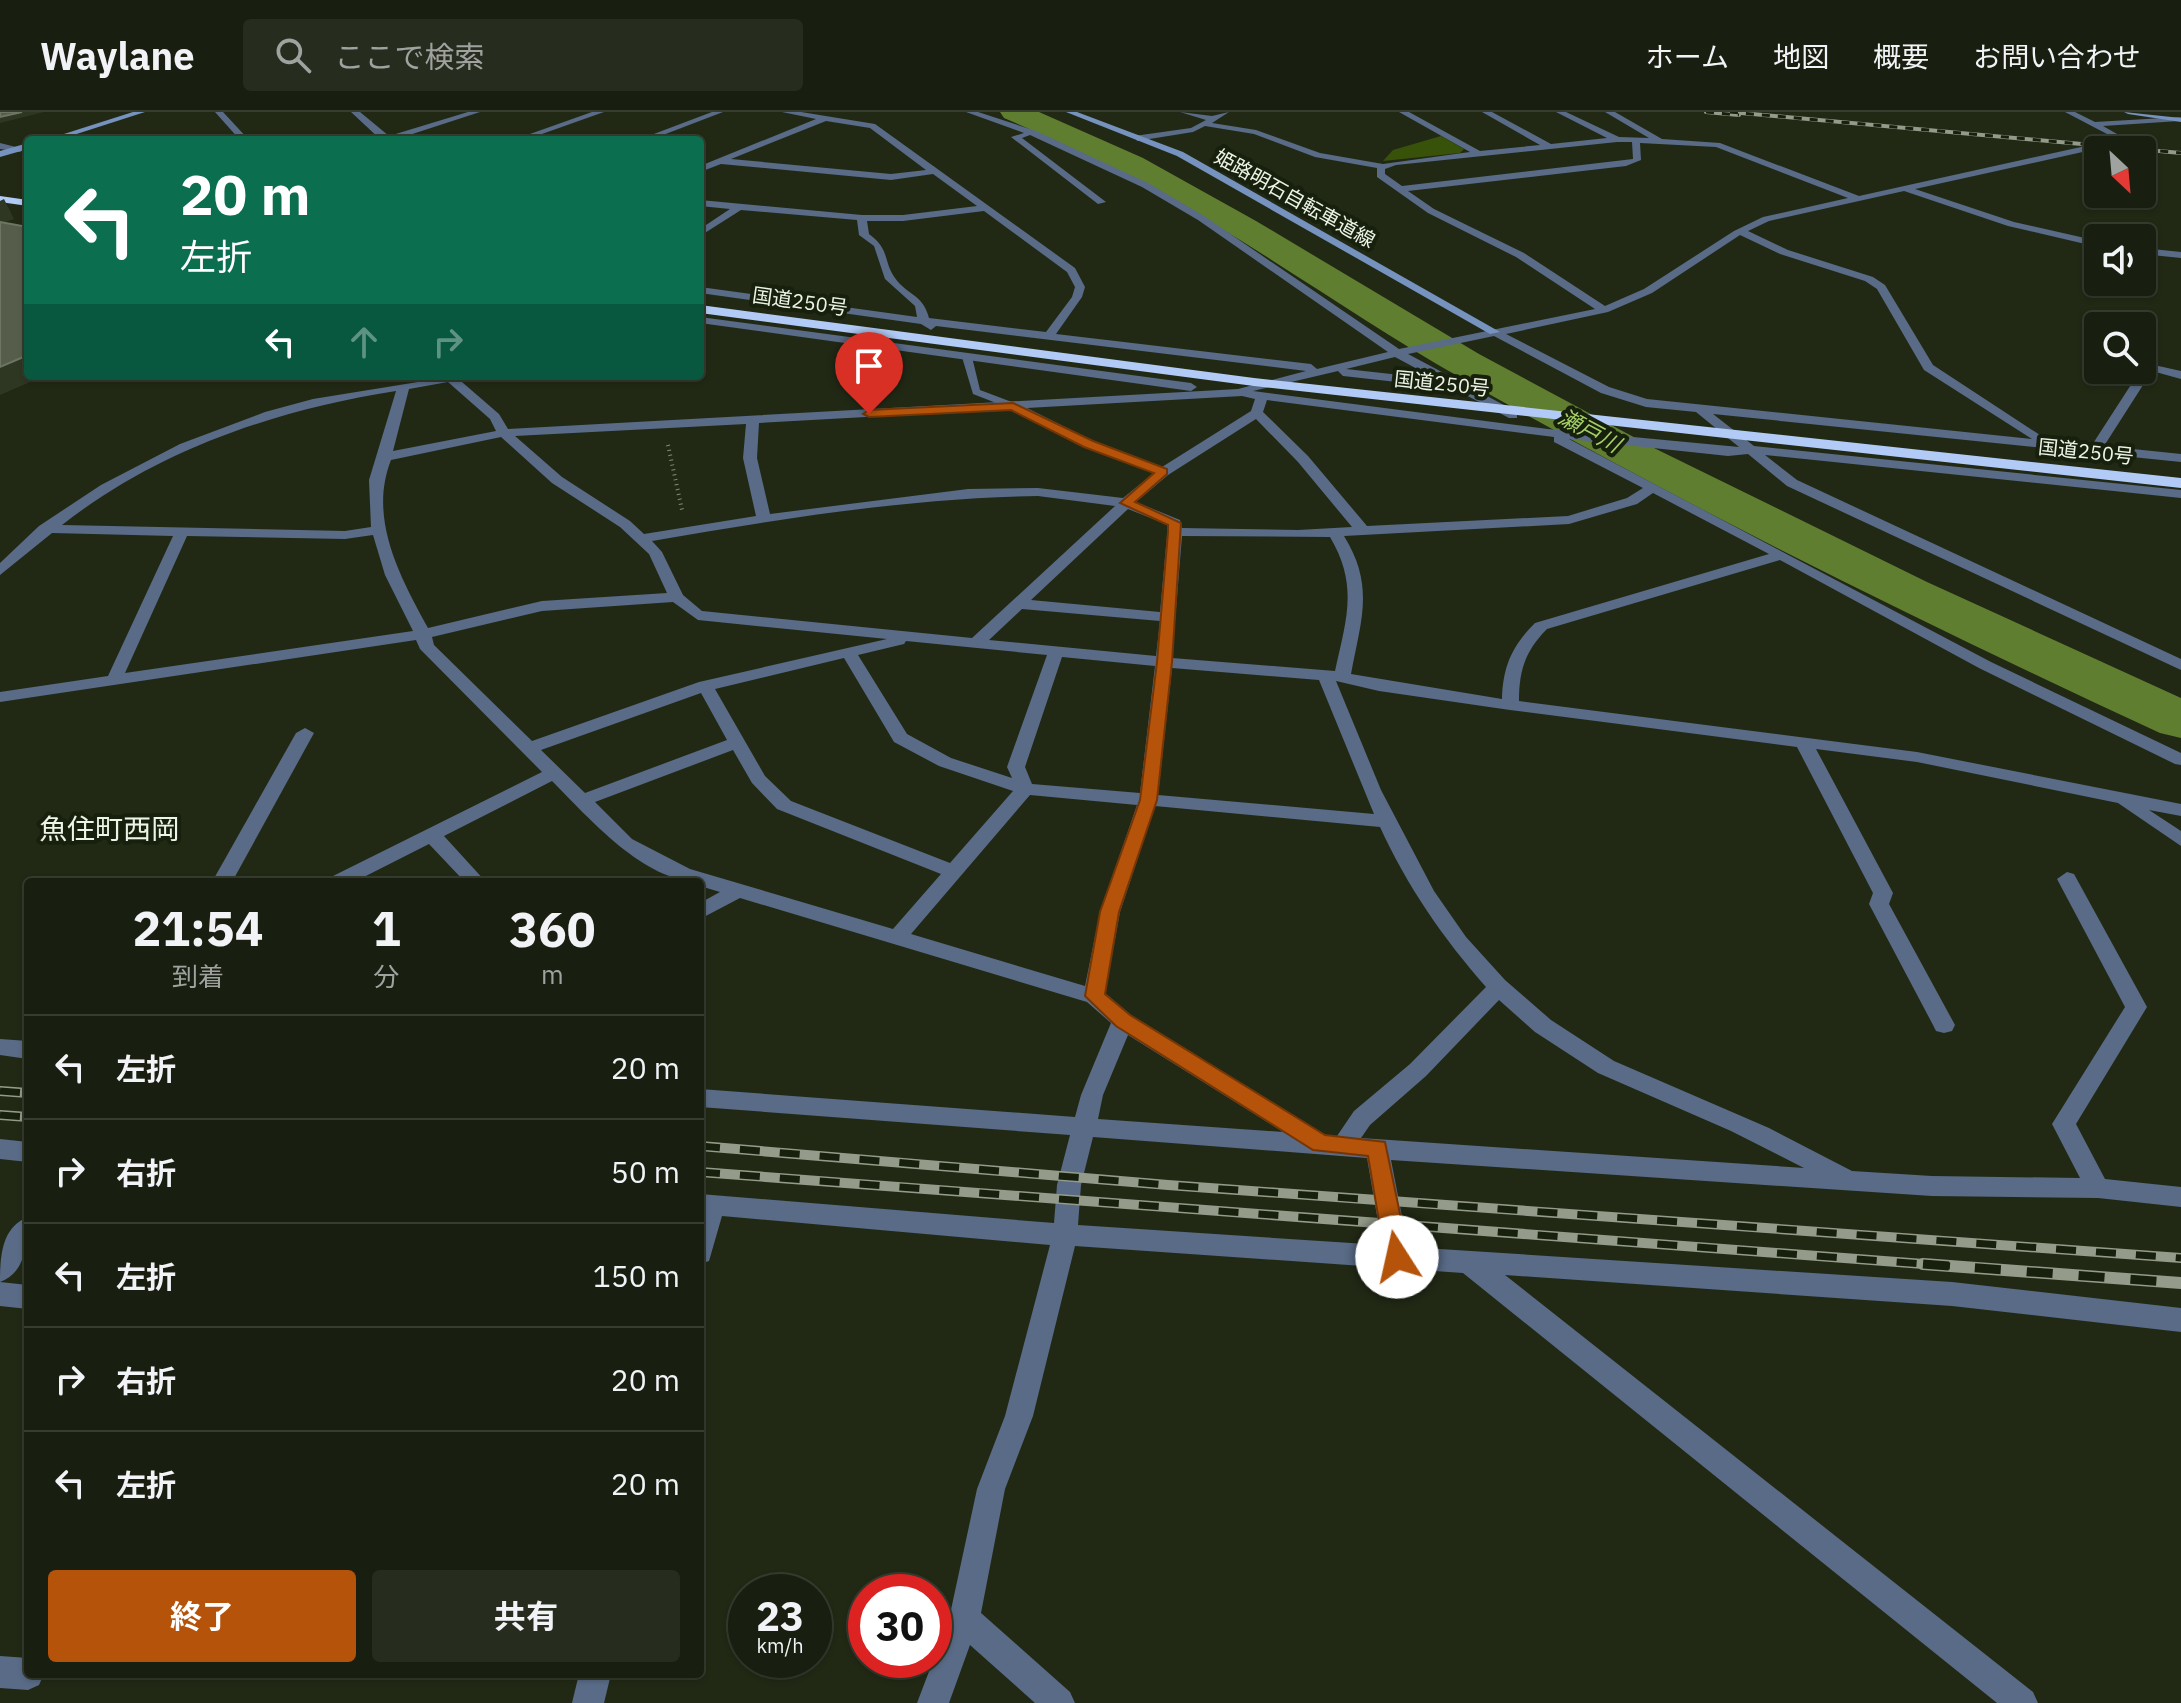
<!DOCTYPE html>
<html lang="ja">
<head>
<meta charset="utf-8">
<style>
  :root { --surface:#191f10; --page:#262c1e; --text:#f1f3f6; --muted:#9fa29f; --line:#373d30; --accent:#b45309 }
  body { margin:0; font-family:"IBM Plex Sans","Noto Sans JP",sans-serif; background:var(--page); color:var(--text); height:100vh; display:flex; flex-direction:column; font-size:30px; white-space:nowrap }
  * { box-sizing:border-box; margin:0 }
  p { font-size:26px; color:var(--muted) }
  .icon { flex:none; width:44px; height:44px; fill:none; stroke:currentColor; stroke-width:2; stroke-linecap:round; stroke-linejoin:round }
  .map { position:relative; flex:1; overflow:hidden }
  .details { position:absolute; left:24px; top:766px; width:680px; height:800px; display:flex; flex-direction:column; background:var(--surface); border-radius:8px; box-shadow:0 2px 6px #0004,0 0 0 2px var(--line) }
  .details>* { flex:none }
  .banner { position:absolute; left:24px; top:24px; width:680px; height:244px; border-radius:8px; box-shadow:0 2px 6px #0004,0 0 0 2px var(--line); background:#0b6e4f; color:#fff; overflow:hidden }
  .needle { width:52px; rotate:154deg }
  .controls { position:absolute; left:2084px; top:24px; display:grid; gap:16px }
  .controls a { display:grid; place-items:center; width:72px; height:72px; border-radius:8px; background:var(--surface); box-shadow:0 2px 6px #0004,0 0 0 2px var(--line); font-size:40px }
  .speed { position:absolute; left:728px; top:1462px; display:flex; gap:16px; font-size:40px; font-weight:700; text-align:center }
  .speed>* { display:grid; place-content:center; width:104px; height:104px; border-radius:50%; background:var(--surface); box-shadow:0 2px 6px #0004,0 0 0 2px var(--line); line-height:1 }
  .speed small { font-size:20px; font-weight:400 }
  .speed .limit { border:12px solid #d22; background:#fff; color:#111 }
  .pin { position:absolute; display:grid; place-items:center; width:68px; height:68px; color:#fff; margin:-82px -34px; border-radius:50% 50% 50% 0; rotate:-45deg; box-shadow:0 0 8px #0007 }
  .pin .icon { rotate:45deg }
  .me { position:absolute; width:88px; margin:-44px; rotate:350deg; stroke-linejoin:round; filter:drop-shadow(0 0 6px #0008) }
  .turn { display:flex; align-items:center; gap:28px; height:168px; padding:0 24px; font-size:36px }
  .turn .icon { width:104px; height:104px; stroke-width:2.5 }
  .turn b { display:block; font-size:56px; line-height:68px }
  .lanes { display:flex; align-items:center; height:76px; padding:0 24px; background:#0003; justify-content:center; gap:40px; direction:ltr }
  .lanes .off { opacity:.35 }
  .eta { display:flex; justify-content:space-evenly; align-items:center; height:136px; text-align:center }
  .eta b { font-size:48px; font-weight:700; line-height:56px }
  .action { display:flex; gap:16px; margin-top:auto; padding:16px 24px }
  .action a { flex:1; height:92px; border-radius:8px; background:var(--accent); color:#fff; font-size:32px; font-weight:700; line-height:92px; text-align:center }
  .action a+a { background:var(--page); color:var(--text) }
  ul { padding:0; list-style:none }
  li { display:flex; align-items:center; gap:24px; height:104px; padding:0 24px; border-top:2px solid var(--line) }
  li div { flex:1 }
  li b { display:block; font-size:30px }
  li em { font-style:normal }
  header { display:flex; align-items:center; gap:48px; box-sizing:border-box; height:112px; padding:0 40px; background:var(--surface); border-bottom:2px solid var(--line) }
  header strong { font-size:38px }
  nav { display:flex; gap:44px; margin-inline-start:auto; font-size:28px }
  .search { width:560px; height:72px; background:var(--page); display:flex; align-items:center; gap:20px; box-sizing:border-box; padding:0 28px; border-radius:8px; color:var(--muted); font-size:30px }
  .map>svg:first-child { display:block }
  .green { fill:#39520a }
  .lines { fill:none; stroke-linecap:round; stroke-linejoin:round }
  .river { fill:#5f7e30; fill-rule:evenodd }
  .path { stroke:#848b7a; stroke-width:4; stroke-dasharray:1 4; stroke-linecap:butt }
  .lane { fill:#596b87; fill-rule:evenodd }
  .street { fill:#596b87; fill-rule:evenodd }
  .secondary { fill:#7692bf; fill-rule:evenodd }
  .highway { fill:#b1cbf6; fill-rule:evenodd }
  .rail-far2-casing { stroke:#949b8a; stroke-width:4 }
  .rail-far1-casing { stroke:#949b8a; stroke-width:10 }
  .rail-casing { stroke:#949b8a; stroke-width:12 }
  .rail-far2 { stroke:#17200c; stroke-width:3; stroke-dasharray:8; stroke-linecap:butt }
  .rail-far1 { stroke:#17200c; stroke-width:7; stroke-dasharray:20; stroke-linecap:butt }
  .rail { stroke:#17200c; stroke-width:9; stroke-dasharray:26; stroke-linecap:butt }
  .shaded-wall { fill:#2e3722 }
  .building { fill:#565e4b; stroke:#6e7663; stroke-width:2 }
  .route { fill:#b45309; stroke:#753606; stroke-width:2 }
  .labels { text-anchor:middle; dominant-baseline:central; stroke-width:8; stroke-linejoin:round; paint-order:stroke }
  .far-street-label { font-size:20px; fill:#edf3e6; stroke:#17200c }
  .far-water-label { font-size:22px; font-style:italic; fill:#a4cf67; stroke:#17200c }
  .quarter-label { font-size:28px; fill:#edf3e6; stroke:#17200c }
</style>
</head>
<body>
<header>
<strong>Waylane</strong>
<div class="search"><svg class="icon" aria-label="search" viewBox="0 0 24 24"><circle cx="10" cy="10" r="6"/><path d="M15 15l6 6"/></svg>ここで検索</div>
<nav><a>ホーム</a><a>地図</a><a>概要</a><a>お問い合わせ</a></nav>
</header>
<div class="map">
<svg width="2181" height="1591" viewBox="0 0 2181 1591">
  <rect width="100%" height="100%" fill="#212915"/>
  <path class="green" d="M1441 24 1464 37 1460 41 1383 49 1393 38Z"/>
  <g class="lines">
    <path class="river" d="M1000 0H1039L1143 46 1256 109 1479 242 1656 337 1927 470 2181 586V626L2160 621C1923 511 1688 396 1461 266 1364 211 1273 145 1176 90 1120 58 1063 31 1004 6Z"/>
    <path class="path" d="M668 333 682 398"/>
    <path class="lane" d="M967 242 972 245 980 278 1017 292V296H1009L973 282 962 245Z"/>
    <g class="street">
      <path d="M215 0H223L249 28H240Z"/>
      <path d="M351 0H360L389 24 468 0H480L394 28H381Z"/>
      <path d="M592 0H604L525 28H513Z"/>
      <path d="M712 0H723L650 28H638Z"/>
      <path d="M782 0H801L875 12 1075 156 1085 175 1082 185 1056 222 1311 252 1317 257 1388 240 1198 108 1142 75 1030 23 1022 26 1106 90 1098 92 1011 25 1024 21 966 0H978L1036 19 1148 71 1204 104 1399 237 1595 197 1516 145 1428 101 1377 65V56L1315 45 1254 22 1205 14 1193 20 1137 29 1134 24 1191 16 1206 8 1180 0 1212 4 1229 0 1212 11 1256 18 1320 41 1383 52 1470 40 1399 0H1409L1480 39 1540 33 1482 0H1492L1551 32 1607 26 1556 0H1566L1619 25 1649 26 1605 0H1615L1662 27 1720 31 1859 84 2081 35 2107 22 2065 0H2075L2095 10 2181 5 2179 9 2103 14 2117 22 2087 39 1915 77 2014 110 2098 129V135L2008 114 1904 79 1769 109 1748 119 1788 138 1873 165 1885 173 1933 253 2049 329 2092 333 2145 251 2181 259V267L2152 259 2104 334 2181 342V350L1713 302 1754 334 2181 378V386L1765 343 1797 368 2181 547V558L1787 374 1748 342 1728 344 1569 327 1991 550 2181 641V653L2175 652 1979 556 1780 448 1547 517C1525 539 1519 559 1519 589L1917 640 2181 692V704L2149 698 2181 719V734L2118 691 1917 650 1816 637 1893 781 1889 792 1955 913 1952 919 1944 921 1936 919 1933 913 1869 792 1873 781 1797 635 1510 598 1379 579 1336 569 1381 678 1434 779 1466 825 1505 868 1551 908 1614 949 1769 1016 1852 1059 1932 1064 2080 1066 2052 1012 2125 895 2057 767 2067 760 2074 762 2147 895 2076 1012 2105 1067 2181 1075V1095L2098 1086 1932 1084 1391 1048 1408 1135 1952 1170 2181 1196V1220L1952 1194 1505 1163 2033 1580 2038 1591H1997L1463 1161 1075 1134 1033 1304 1005 1377 981 1501 1070 1580 1075 1591H1035L970 1533 949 1591H917L949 1507 977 1377 1005 1304 1050 1133 722 1104 709 1149 700 1152V1082L1054 1111 1057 1073 1070 1023 700 995V977L1075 1005 1081 983 1111 911 1087 890 740 786 700 807V791L720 780 700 774V770C644 770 589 706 552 669L444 724 486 770H465L429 732 354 770H328L331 765 542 660 420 537 416 528 0 590V580L108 564 173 424 52 421 0 463V451L39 414 101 373 180 332 265 300 313 287 455 264 499 302 508 317 1238 277 1306 259 936 214 931 218 921 212 700 181V175L917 205 915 194 885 167 874 134 859 123 857 108 741 98 700 124V117L730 97 700 94V88L862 103H903L977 94 933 62 891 68 721 52 700 60V54L816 7ZM826 9 870 16 926 58 891 62 731 47ZM1617 30H1632L1633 47 1402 74 1385 62V57L1396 53ZM1640 31 1716 35 1848 86 1763 105 1734 119 1644 177 1605 194 1524 141 1434 97 1408 79 1626 54 1641 48ZM984 99 1067 160 1075 175 1072 185 1046 220 929 206C923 182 908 184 895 166 883 149 890 137 869 122L867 109H903ZM1740 123 1780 142 1865 169 1877 177 1924 258 2032 327 1647 287 1609 275 1506 222 1608 200 1652 181ZM1494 224 1601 281 1646 295 1696 300 1739 335 1548 317 1253 279 1338 259 1343 264 1442 275 1447 273 1509 306H1517V300L1408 242ZM1395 245 1436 267 1346 257ZM448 270 490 307 496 319 393 339 409 277ZM396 279 369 368 371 415 345 419 62 413C159 337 276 298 396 279ZM1242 284 1255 287 1251 299 1162 355 1093 329 1027 296ZM1267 288 1554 325V330L1643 376 1627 386 1568 404 1367 414 1308 344 1263 300ZM1010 297 1083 335 1154 361 1123 386 1038 376 968 377 770 402 757 346 759 311ZM1256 307 1298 350 1352 415 1298 418 1182 416 1180 408 1136 390 1168 363ZM746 312 743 346 756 404 644 422 630 409 562 365 515 324ZM501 325 552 371 620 415 649 442 667 481 542 489 428 516C400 465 368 406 391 348ZM1653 381 1769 442 1535 511C1512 534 1503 554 1502 587L1351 562C1361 508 1375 474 1344 424L1569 412 1637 392ZM1038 384 1115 394 972 526 702 499 683 483 662 440 652 429C779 407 909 386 1038 384ZM1128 397 1168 413 1160 500 1031 488ZM373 423 385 463 413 519 125 561 187 424 345 427ZM1182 424 1330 425C1359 474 1346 508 1335 559L1172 546ZM673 490 698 508 887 527 699 570 532 629 434 533 432 525 542 499ZM1022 497 1160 509 1156 544 989 528ZM906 529 1047 543 1007 655 1012 666 951 646 907 622 858 543 904 532ZM1062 545 1155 554 1140 681 1032 672 1025 655ZM844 546 894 630 939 654 1013 679 950 751 791 689 765 664 715 577ZM1172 556 1319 568 1374 702 1158 683ZM701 581 727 628 585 681 541 638ZM733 638 752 671 777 697 941 762 893 817 690 757 632 727 595 690ZM1030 683 1137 693 1100 800 1085 874 911 822ZM1155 694 1380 715C1407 774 1443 826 1486 875L1410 952 1354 999 1337 1024H1327L1131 903 1105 881 1120 800ZM1499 888 1535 920 1598 961 1731 1019 1804 1056 1361 1026 1370 1013 1426 964ZM1128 923 1283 1020 1098 1007 1103 983ZM1093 1025 1367 1046 1382 1133 1078 1113 1081 1073Z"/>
      <path d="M0 31 24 37 20 40 0 37Z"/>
      <path d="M2142 136 2181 140V146L2142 142Z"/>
      <path d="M700 205 1191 271 1197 275 1191 279 700 211Z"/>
      <path d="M305 616 314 621 232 770H212L296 621Z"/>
      <path d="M0 927 28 929V947L0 943Z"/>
      <path d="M0 1027 28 1030V1050L0 1047Z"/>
      <path d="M28 1105C28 1129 26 1161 0 1170 0 1146 1 1115 28 1105Z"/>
      <path d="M0 1170 28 1173V1197L0 1194Z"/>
      <path d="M0 1544 28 1546V1562H44L39 1573 28 1578 0 1576Z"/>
      <path d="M579 1562H611L604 1591H572Z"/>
    </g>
    <g class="secondary">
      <path d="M133 0H145L58 28H45Z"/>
      <path d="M1066 0H1077L1183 40 1500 220 1490 222 1177 44Z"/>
      <path d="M2124 0 2181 6V10L2128 2Z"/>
      <path d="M28 31V37L0 45V39Z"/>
    </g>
    <g class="highway">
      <path d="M0 84 28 88V94L0 90Z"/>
      <path d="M700 193 1254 266 2181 366V376L1254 274 700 201Z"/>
    </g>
    <defs>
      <g id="rail-far2">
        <path d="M1706 0 1739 3"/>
        <path d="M1730 0 2181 41"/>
      </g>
      <g id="rail-far1">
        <path d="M0 979 28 981"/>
        <path d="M0 1003 28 1005"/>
        <path d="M700 1034 1168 1073 2181 1146"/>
        <path d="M700 1060 1950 1154"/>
      </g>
      <path id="rail" d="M1923 1152 2181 1171"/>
    </defs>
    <use href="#rail-far2" class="rail-far2-casing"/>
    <use href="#rail-far1" class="rail-far1-casing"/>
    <use href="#rail" class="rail-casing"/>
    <use href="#rail-far2" class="rail-far2"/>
    <use href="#rail-far1" class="rail-far1"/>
    <use href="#rail" class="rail"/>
  </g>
  <g class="shaded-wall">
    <path d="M22 0H44L0 11V5Z"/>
    <path d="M4 87 14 107 0 112V89Z"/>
    <path d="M28 243V264H44L0 283V255Z"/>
  </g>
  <g class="building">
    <path d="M0 0H22L0 5Z"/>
    <path d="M0 110 28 115V243L0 255Z"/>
  </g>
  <path class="route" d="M1013 291 1093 329 1167 357V362L1135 390 1181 411 1172 550 1157 688 1119 800 1105 882 1130 903 1325 1023 1385 1030 1409 1145 1405 1152 1397 1155 1389 1152 1385 1145 1368 1044 1313 1038 1116 914 1085 884 1100 800 1140 688 1157 550 1168 420V413L1120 391 1154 361 1084 335 1011 298 869 305 863 302 869 298Z"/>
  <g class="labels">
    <g class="far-street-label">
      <text transform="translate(1295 86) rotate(29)">姫路明石自転車道線</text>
      <text transform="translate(800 189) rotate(8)">国道250号</text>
      <text transform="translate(1442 271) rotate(6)">国道250号</text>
      <text transform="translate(2086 339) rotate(6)">国道250号</text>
    </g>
    <g class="far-water-label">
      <text transform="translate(1590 318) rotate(28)">瀬戸川</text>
    </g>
    <g class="quarter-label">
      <text x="109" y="716">魚住町西岡</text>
    </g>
  </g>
</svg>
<div class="controls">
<a><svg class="needle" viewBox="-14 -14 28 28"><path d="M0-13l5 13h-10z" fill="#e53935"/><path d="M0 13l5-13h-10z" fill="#9fa29f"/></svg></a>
<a><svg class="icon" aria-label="sound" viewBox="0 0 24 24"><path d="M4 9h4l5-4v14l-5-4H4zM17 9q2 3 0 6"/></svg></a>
<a><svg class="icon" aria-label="search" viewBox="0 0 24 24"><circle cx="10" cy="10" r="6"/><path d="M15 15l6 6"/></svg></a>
</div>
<div class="speed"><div>23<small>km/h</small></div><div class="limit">30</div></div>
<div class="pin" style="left:869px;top:302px;background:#d93025"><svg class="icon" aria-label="arrive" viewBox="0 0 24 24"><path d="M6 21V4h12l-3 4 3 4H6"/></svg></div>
<svg class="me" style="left:1397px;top:1145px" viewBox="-20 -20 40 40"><circle r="19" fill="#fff"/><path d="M0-13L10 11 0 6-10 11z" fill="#b45309"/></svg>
<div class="banner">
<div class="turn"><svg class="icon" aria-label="left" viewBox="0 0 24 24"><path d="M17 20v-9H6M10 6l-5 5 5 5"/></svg><div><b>20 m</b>左折</div></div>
<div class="lanes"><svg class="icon" aria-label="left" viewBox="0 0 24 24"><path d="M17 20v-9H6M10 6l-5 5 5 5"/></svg><svg class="icon off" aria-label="ahead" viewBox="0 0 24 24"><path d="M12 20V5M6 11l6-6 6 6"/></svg><svg class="icon off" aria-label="right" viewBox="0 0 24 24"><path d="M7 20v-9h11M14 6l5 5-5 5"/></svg></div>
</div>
<section class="details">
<div class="eta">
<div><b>21:54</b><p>到着</p></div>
<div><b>1</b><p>分</p></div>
<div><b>360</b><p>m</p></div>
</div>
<ul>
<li><svg class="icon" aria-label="left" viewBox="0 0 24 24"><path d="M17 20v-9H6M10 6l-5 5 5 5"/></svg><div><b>左折</b></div><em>20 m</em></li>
<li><svg class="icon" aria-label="right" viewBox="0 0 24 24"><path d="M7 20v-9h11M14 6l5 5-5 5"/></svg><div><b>右折</b></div><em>50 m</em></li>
<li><svg class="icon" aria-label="left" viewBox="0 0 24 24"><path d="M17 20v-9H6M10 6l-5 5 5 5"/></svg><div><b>左折</b></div><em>150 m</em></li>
<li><svg class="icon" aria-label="right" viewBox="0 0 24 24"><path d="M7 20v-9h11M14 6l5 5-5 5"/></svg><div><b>右折</b></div><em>20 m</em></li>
<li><svg class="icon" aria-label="left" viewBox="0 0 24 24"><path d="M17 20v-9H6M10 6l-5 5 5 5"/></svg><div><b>左折</b></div><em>20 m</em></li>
</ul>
<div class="action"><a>終了</a><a>共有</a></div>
</section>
</div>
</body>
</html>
